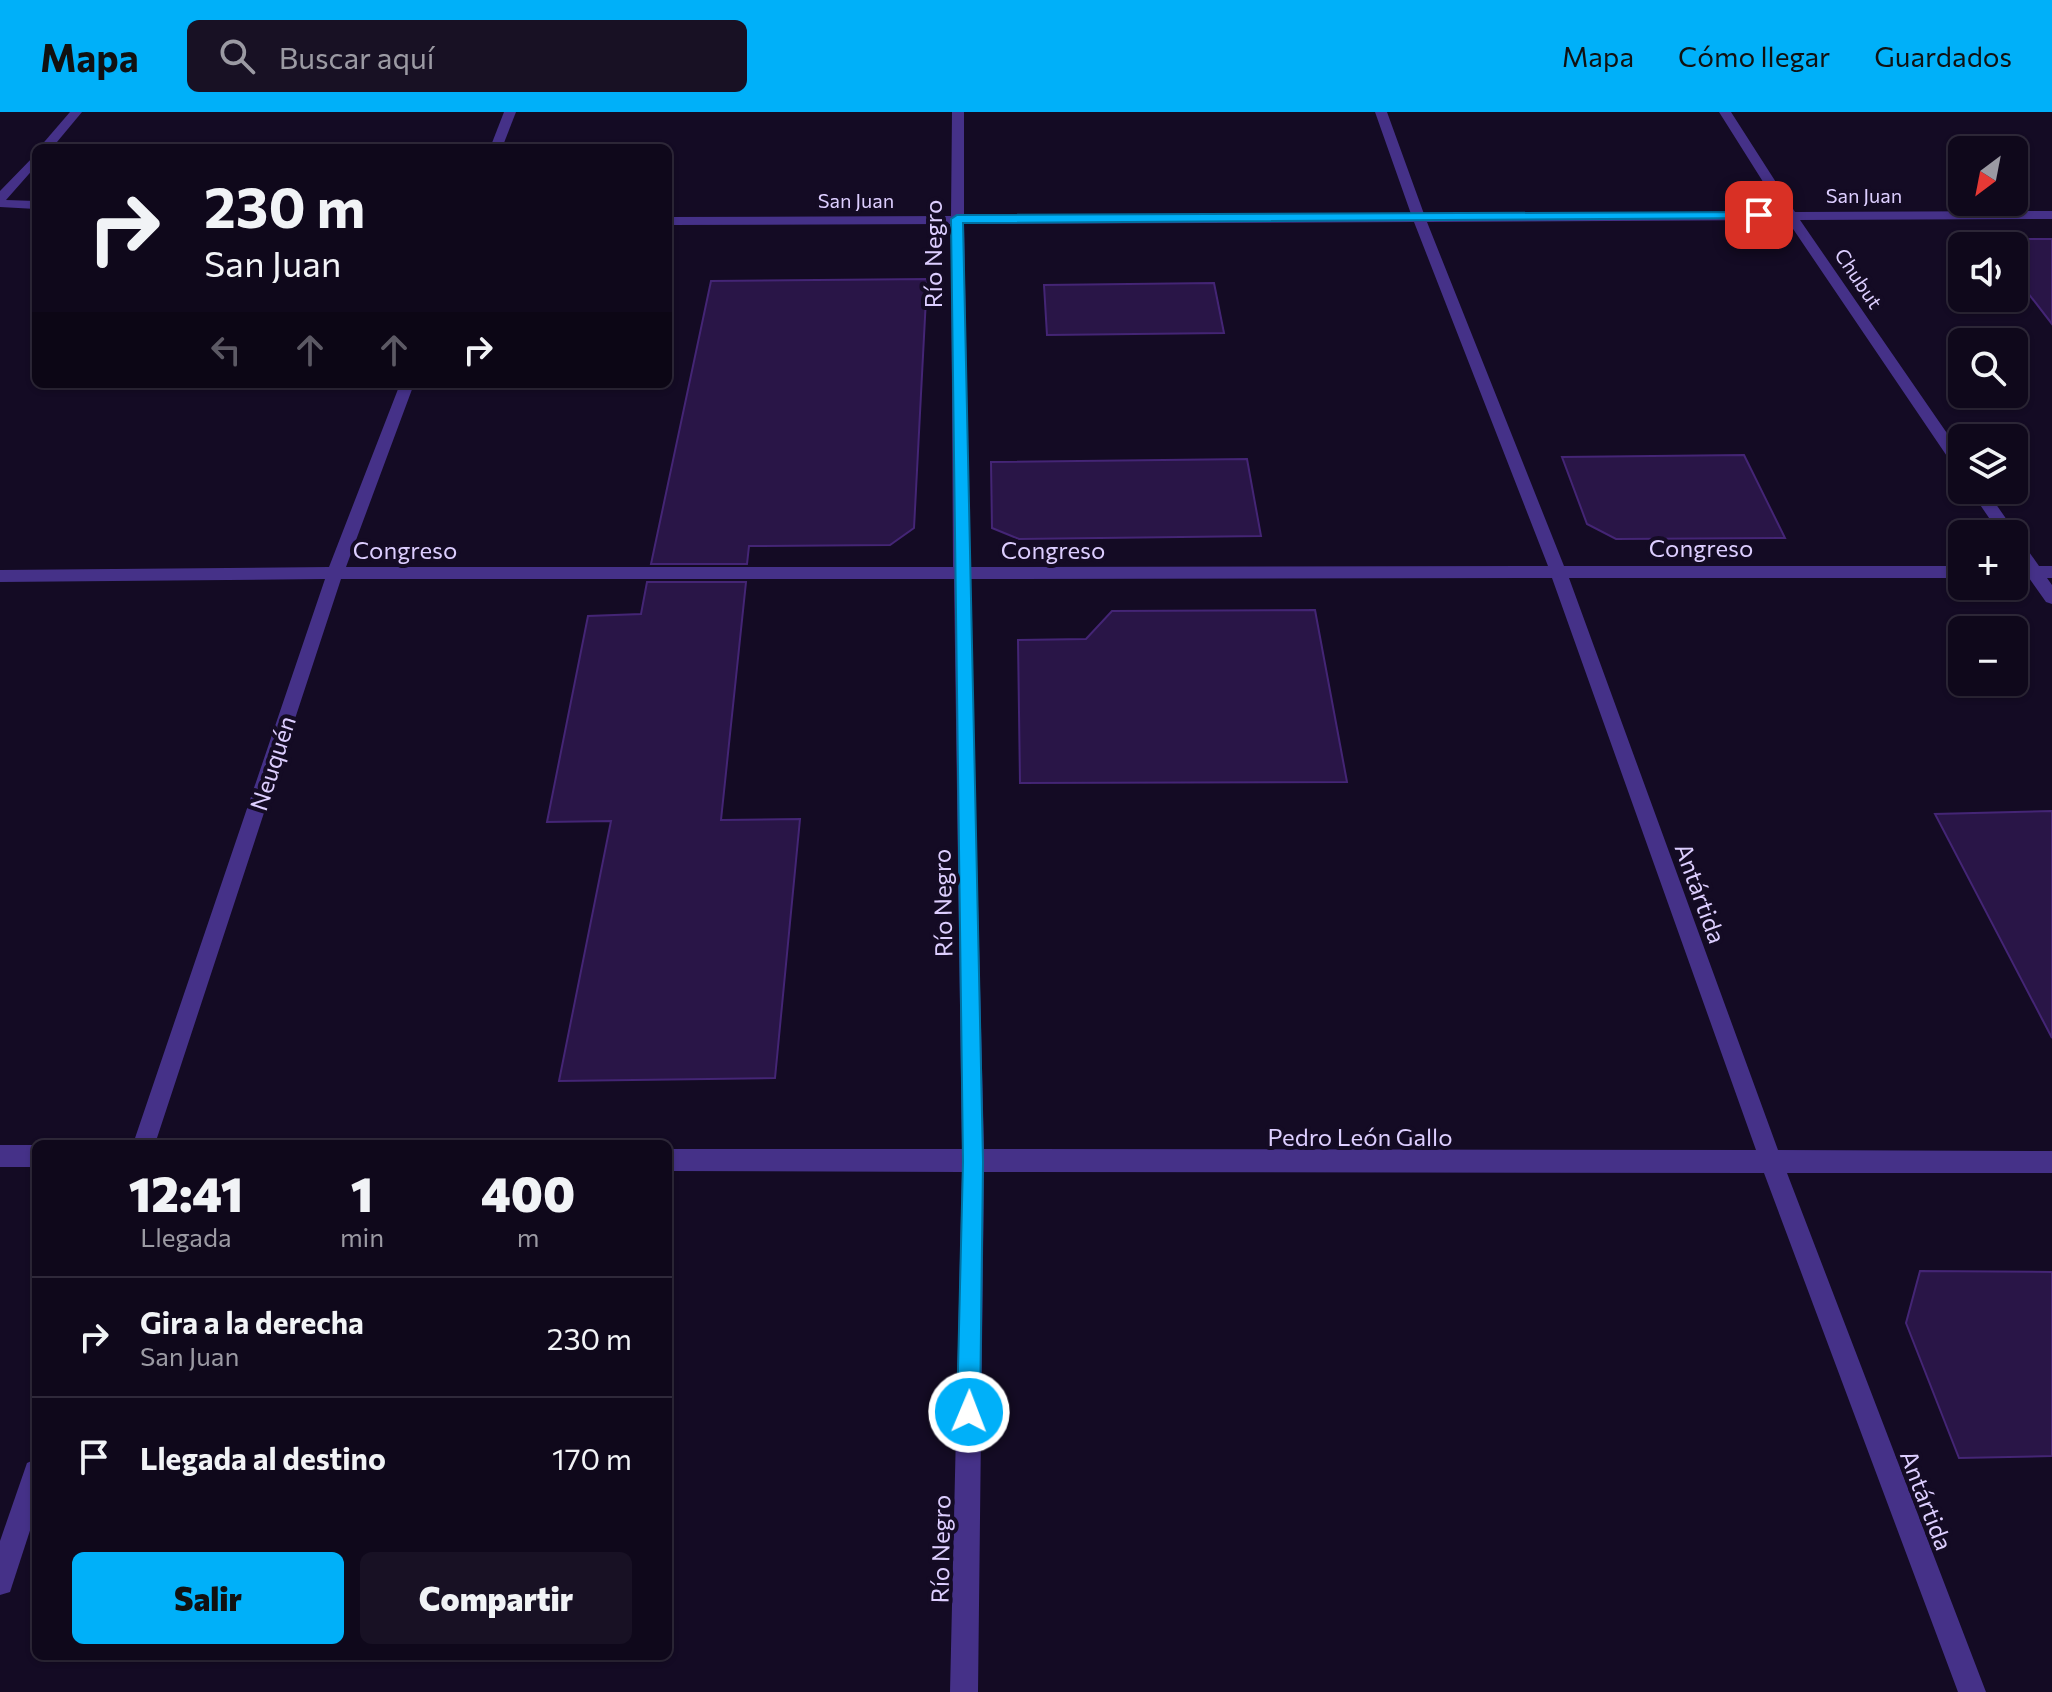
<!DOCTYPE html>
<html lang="es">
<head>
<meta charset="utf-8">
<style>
  :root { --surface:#0f081b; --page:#181124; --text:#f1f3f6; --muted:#9b9aa3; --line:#2f293a; --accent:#00b0f9 }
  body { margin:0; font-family:Commissioner,sans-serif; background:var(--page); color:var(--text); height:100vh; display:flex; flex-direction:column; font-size:30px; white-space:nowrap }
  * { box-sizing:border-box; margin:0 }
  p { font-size:26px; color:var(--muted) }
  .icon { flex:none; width:44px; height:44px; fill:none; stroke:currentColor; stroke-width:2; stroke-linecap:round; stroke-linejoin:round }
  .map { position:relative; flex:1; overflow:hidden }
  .panel { position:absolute; left:32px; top:1028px; width:640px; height:520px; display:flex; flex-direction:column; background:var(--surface); border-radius:12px; box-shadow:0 2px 6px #0004,0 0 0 2px var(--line) }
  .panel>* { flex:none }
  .hud { position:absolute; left:32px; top:32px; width:640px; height:244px; border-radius:12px; box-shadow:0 2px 6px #0004,0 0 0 2px var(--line); background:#0f081b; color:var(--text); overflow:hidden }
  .needle { width:52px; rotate:212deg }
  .fabs { position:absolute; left:1948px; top:24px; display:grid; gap:16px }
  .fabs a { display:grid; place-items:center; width:80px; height:80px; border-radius:12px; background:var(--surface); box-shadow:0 2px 6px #0004,0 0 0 2px var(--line); font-size:40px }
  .pin { position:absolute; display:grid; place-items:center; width:68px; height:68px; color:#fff; margin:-34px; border-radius:16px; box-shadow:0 4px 12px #0006 }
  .me { position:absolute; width:88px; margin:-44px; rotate:1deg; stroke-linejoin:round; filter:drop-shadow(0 0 6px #0008) }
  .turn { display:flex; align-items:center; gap:28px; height:168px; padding:0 40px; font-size:36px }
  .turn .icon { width:104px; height:104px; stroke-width:2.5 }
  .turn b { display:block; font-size:56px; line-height:68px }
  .lanes { display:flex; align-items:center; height:76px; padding:0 40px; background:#0003; justify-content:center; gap:40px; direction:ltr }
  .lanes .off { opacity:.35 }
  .eta { display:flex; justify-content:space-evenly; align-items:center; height:136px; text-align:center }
  .eta b { font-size:48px; font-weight:800; line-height:56px }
  .cta { display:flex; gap:16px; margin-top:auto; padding:16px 40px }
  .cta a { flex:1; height:92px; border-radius:12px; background:var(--accent); color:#111; font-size:32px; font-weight:800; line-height:92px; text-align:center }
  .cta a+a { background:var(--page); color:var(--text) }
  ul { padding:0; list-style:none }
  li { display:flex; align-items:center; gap:24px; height:120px; padding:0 40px; border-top:2px solid var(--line) }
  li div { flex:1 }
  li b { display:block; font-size:30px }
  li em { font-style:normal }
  header { display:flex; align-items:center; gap:48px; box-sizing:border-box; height:112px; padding:0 40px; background:var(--accent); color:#111 }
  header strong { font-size:38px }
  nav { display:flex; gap:44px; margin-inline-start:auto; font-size:28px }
  .search { width:560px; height:72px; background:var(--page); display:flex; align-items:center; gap:20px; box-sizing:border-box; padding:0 28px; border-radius:12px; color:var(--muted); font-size:30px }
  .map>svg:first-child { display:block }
  .building { fill:#291547; stroke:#442575; stroke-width:2 }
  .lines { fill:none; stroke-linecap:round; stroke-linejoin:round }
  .street { fill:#453188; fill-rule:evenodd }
  .route { fill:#00b0f9; stroke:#0072a2; stroke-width:2 }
  .labels { text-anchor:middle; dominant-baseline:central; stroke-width:8; stroke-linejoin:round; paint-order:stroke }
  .far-street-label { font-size:20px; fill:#ddceff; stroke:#140b24 }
  .street-label { font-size:24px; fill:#ddceff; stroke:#140b24 }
</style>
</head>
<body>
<header>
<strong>Mapa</strong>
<div class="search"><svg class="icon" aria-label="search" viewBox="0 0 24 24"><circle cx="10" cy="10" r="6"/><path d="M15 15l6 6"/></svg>Buscar aquí</div>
<nav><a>Mapa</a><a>Cómo llegar</a><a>Guardados</a></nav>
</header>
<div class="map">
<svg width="2052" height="1580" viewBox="0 0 2052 1580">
  <rect width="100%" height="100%" fill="#140b24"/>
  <g class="building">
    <path d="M2014 127H2052V212L2014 163Z"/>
    <path d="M927 167 914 416 890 433 749 434 747 452H651L711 169Z"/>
    <path d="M1214 171 1224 221 1047 223 1044 173Z"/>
    <path d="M1744 343 1785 426 1616 427 1587 412 1562 345Z"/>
    <path d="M1247 347 1261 424 1019 427 992 416 991 350Z"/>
    <path d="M647 470H746L721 708 800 707 775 966 559 969 611 709 547 710 588 504 641 502Z"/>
    <path d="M1315 498 1347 670 1020 671 1018 528 1086 527 1112 499Z"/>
    <path d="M2052 699V926L1935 702Z"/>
    <path d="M1920 1159 2052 1160V1344L1959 1346 1906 1211Z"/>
  </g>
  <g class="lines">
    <g class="street">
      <path d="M70 0H82L52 36H39Z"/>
      <path d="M504 0H516L502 36H490Z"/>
      <path d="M952 0H964V104L1411 102 1375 0H1387L1424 102 1782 100 1719 0H1731L1795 100 2052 99V107L1800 108 1962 343V360L1957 359 1787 108 1427 110 1564 454H1962V466H1569L1778 1038 2052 1039V1061H1787L1986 1580H1958L1764 1061 984 1060 978 1580H950L962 1060 668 1059V1037H962L954 467H341L155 1032H133L325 467 0 470V458L329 455 400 272H414L346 455H953L951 112 668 113V105L951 104ZM1414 110 1548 454 970 455 964 112ZM1552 466 1756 1038 984 1037 970 467Z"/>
      <path d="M36 42V54L6 88 36 89V97L0 95V79Z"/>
      <path d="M1970 378H1986L2014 418 2016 422 2014 425 2020 427 2039 454H2052V466H2047L2052 473V492L2046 490 2029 466H2014V454H2021L2014 444V422H2000Z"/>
      <rect x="0" y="1033" width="36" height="22"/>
      <path d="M36 1347V1400L10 1480 0 1483V1429L27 1351Z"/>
    </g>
  </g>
  <path class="route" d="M1759 100 1763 101V106L963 111 983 1050 980 1300 977 1308 969 1311 961 1308 957 1300 963 1050 951 107 957 103Z"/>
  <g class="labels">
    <g class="far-street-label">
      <text x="1864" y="83">San Juan</text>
      <text x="856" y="88">San Juan</text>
      <text transform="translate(1859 166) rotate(56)">Chubut</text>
    </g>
    <g class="street-label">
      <text transform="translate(932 142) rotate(-90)">Río Negro</text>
      <text x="1701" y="435">Congreso</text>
      <text x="405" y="437">Congreso</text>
      <text x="1053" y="437">Congreso</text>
      <text transform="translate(272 651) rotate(-72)">Neuquén</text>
      <text transform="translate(1701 781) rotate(70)">Antártida</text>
      <text transform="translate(942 791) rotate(-91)">Río Negro</text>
      <text x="1360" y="1024">Pedro León Gallo</text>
      <text transform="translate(1927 1388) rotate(69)">Antártida</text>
      <text transform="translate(940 1437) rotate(-89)">Río Negro</text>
    </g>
  </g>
</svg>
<div class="fabs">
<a><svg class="needle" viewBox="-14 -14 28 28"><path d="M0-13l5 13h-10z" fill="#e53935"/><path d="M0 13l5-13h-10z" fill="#9b9aa3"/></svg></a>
<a><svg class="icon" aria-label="sound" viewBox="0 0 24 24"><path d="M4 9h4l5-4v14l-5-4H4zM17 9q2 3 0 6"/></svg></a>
<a><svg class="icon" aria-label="search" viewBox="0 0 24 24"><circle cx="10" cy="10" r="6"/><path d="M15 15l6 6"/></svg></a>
<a><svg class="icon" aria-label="layers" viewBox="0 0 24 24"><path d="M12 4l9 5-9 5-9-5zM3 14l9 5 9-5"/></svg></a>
<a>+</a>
<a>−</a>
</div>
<div class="pin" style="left:1759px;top:103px;background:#d93025"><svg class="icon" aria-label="arrive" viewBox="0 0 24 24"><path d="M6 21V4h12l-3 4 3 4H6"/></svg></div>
<svg class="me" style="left:969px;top:1300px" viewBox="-20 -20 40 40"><circle r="17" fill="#00b0f9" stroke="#fff" stroke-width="3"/><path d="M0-11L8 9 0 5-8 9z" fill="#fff"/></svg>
<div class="hud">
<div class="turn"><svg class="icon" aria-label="right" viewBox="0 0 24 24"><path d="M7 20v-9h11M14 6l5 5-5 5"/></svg><div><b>230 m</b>San Juan</div></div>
<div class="lanes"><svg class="icon off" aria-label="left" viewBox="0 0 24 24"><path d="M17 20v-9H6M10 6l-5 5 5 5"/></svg><svg class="icon off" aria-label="ahead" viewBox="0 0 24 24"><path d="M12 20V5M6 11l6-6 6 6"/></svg><svg class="icon off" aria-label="ahead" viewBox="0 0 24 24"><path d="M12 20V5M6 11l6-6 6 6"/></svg><svg class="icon" aria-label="right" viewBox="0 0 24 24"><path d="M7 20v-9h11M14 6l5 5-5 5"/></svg></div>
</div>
<section class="panel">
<div class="eta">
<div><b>12:41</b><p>Llegada</p></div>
<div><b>1</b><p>min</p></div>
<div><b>400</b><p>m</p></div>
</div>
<ul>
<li><svg class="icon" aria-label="right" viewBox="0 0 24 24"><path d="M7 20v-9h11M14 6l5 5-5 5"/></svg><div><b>Gira a la derecha</b><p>San Juan</p></div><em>230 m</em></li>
<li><svg class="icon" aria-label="arrive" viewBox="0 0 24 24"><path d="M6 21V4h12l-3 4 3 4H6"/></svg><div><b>Llegada al destino</b></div><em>170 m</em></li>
</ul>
<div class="cta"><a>Salir</a><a>Compartir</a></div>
</section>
</div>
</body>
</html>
